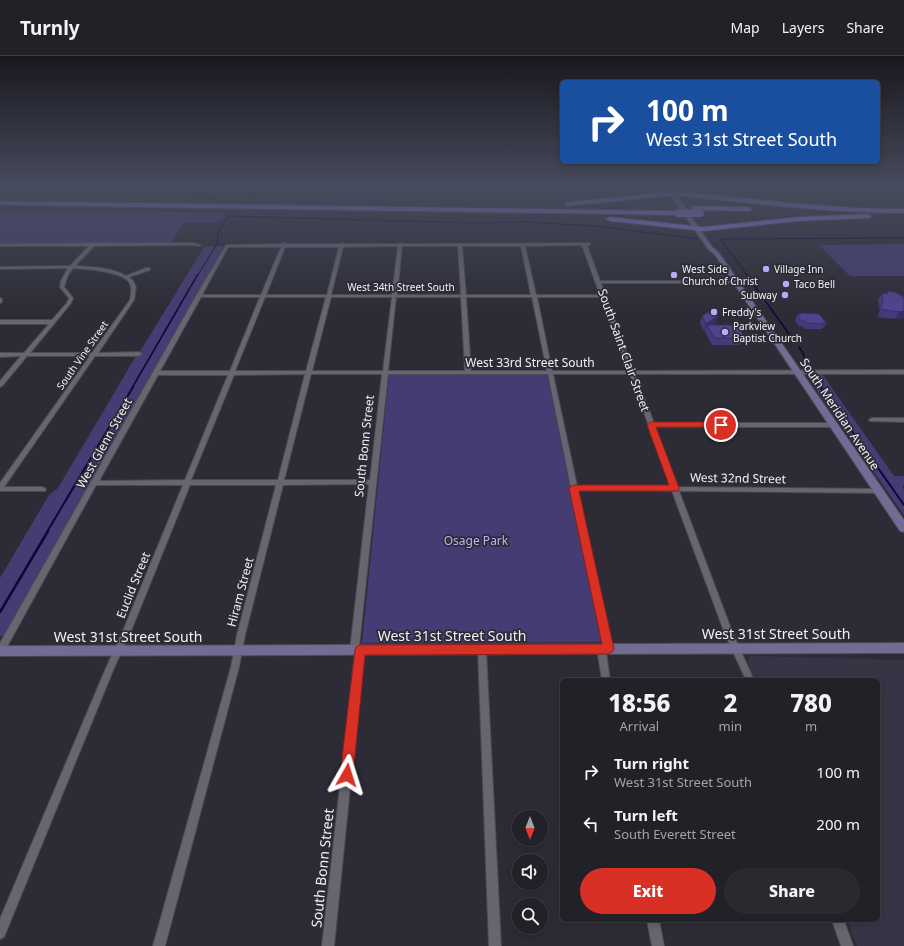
<!DOCTYPE html>
<html lang="en">
<head>
<meta charset="utf-8">
<style>
  :root { --surface:#222128; --page:#2a2930; --text:#f1f3f6; --muted:#a2a3a8; --line:#3f3e45; --accent:#d93025 }
  body { margin:0; font-family:"Noto Sans",sans-serif; background:var(--page); color:var(--text); height:100vh; display:flex; flex-direction:column; font-size:15px; white-space:nowrap }
  * { box-sizing:border-box; margin:0 }
  p { font-size:13px; color:var(--muted) }
  .icon { flex:none; width:22px; height:22px; fill:none; stroke:currentColor; stroke-width:2; stroke-linecap:round; stroke-linejoin:round }
  .map { position:relative; flex:1; overflow:hidden }
  .panel { position:absolute; left:560px; top:622px; width:320px; height:244px; display:flex; flex-direction:column; background:var(--surface); border-radius:6px; box-shadow:0 2px 10px #0003,0 0 0 1px var(--line) }
  .panel>* { flex:none }
  .banner { position:absolute; left:560px; top:24px; width:320px; height:84px; border-radius:6px; box-shadow:0 2px 10px #0003,0 0 0 1px var(--line); background:#1a4fa0; color:#fff; overflow:hidden }
  .needle { width:26px; rotate:180deg }
  .fabs { position:absolute; left:512px; top:754px; display:grid; gap:8px }
  .fabs a { display:grid; place-items:center; width:36px; height:36px; border-radius:50%; background:var(--surface); box-shadow:0 2px 10px #0003,0 0 0 1px var(--line); font-size:20px }
  .pin { position:absolute; display:grid; place-items:center; width:34px; height:34px; color:#fff; margin:-17px; border:2px solid #fff; border-radius:50%; box-shadow:0 1px 4px #0007 }
  .me { position:absolute; width:44px; margin:-22px; rotate:6deg; stroke-linejoin:round; filter:drop-shadow(0 0 3px #0008) }
  .turn { display:flex; align-items:center; gap:14px; height:84px; padding:0 20px; font-size:18px }
  .turn .icon { width:52px; height:52px; stroke-width:2.5 }
  .turn b { display:block; font-size:28px; line-height:34px }
  .eta { display:flex; justify-content:space-evenly; align-items:center; height:68px; text-align:center }
  .eta b { font-size:24px; font-weight:800; line-height:28px }
  .primary-button { display:flex; gap:8px; margin-top:auto; padding:8px 20px }
  .primary-button a { flex:1; height:46px; border-radius:24px; background:var(--accent); color:#fff; font-size:16px; font-weight:800; line-height:46px; text-align:center }
  .primary-button a+a { background:var(--page); color:var(--text) }
  ul { padding:0; list-style:none }
  li { display:flex; align-items:center; gap:12px; height:52px; padding:0 20px }
  li div { flex:1 }
  li b { display:block; font-size:15px }
  li em { font-style:normal }
  header { display:flex; align-items:center; gap:24px; box-sizing:border-box; height:56px; padding:0 20px; background:var(--surface); border-bottom:1px solid var(--line) }
  header strong { font-size:19px }
  nav { display:flex; gap:22px; margin-inline-start:auto; font-size:14px }
  .map>svg:first-child { display:block }
  .built { fill:#373545 }
  .green { fill:#453c73 }
  .lines { fill:none; stroke-linecap:round; stroke-linejoin:round }
  .stream-far3 { stroke:#150239; stroke-width:1 }
  .stream-far2 { stroke:#150239; stroke-width:1.5 }
  .stream-far1 { stroke:#150239; stroke-width:2 }
  .stream { stroke:#150239; stroke-width:2.5 }
  .street-casing { stroke:#4b4a52; stroke-width:2 }
  .secondary-casing { stroke:#4b4a52; stroke-width:2 }
  .highway-casing { stroke:#4b4a52; stroke-width:2 }
  .street { fill:#666570; fill-rule:evenodd }
  .secondary { fill:#726b94; fill-rule:evenodd }
  .highway { fill:#8e7ae7; fill-rule:evenodd }
  .highway-bridge-casing { stroke:#4b4a52; stroke-width:8; stroke-linecap:butt }
  .highway-bridge { stroke:#8e7ae7; stroke-width:8 }
  .wall { fill:#46397a }
  .shaded-wall { fill:#392e63 }
  .building { fill:#51428e; stroke:#392e63 }
  .route { fill:#d93025; stroke:#8d1f18 }
  .poi-dot { fill:#b5acf8; stroke:#2d2c36; stroke-width:1.5 }
  .labels { text-anchor:middle; dominant-baseline:central; stroke-width:3.5; stroke-linejoin:round; paint-order:stroke }
  .far-poi-label { font-size:10px; fill:#f2f1f8; stroke:#2d2c36; text-anchor:start }
  .far-street-label { font-size:10px; fill:#f2f1f8; stroke:#2d2c36 }
  .street-label { font-size:12px; fill:#f2f1f8; stroke:#2d2c36 }
  .park-label { font-size:12px; fill:#bcb4f5; stroke:#2d2c36 }
  .near-street-label { font-size:14px; fill:#f2f1f8; stroke:#2d2c36 }
</style>
</head>
<body>
<header>
<strong>Turnly</strong>
<nav><a>Map</a><a>Layers</a><a>Share</a></nav>
</header>
<div class="map">
<svg width="904" height="890" viewBox="0 0 904 890">
  <rect width="100%" height="100%" fill="#2d2c36"/>
  <path class="built" d="M751 600 904 604V890H857L847 864H878V624H755L748 607V602Z"/>
  <g class="green">
    <path d="M0 154 223 157 225 162 213 167H184L170 187H0Z"/>
    <path d="M904 188V220H850L819 189Z"/>
    <path d="M224 190 5 580H0V522L49 439 58 432 136 300 141 294 204 191Z"/>
    <path d="M547 318 601 586 362 587 389 319Z"/>
    <path d="M809 318H822L894 420H904V429L902 430 904 433V459L807 321Z"/>
  </g>
  <g class="lines">
    <g class="stream-far3">
      <path d="M0 133 189 135 215 142"/>
      <path d="M225 153 228 160 475 167 524 166 594 170 698 183"/>
      <path d="M720 183 904 182"/>
      <path d="M720 183 732 199"/>
      <path d="M734 201 747 219"/>
      <path d="M198 219 217 188 218 177 228 160"/>
    </g>
    <g class="stream-far2">
      <path d="M746 218 789 278"/>
      <path d="M799 291 803 297 807 312"/>
      <path d="M812 319 821 332"/>
      <path d="M132 332 198 218"/>
    </g>
    <g class="stream-far1">
      <path d="M821 331 904 449"/>
      <path d="M47 476 133 331"/>
    </g>
    <path class="stream" d="M0 556 48 475"/>
    <defs>
      <g id="street">
        <path d="M91 187H193L201 189 199 190 193 189 94 190 76 209 75 210C91 211 111 211 126 220L146 212H150V214L129 221 133 225 136 231 134 244 98 297 139 296 142 298 139 300H95L4 431H43L46 433 45 435H0V427L90 300H27L2 330 0 331V325L21 300 0 301V297H24L49 268H0V264H52L67 247 69 242 60 231 61 225 68 212 0 213V211L70 210 89 190H0V188ZM73 212C85 213 125 215 130 228 132 233 131 239 130 244L92 297H30L71 247 73 242 64 231 68 219Z"/>
        <path d="M283 187H285L286 188H340L342 187 344 188H398L400 187 402 188 589 187H590V189H587L600 225H738V227H601L634 315 904 314V318H635L654 367H833L836 369 833 371H655L678 431 879 433 882 435 879 437 679 435 733 578 754 624H746L725 578 672 435 578 434 612 593 611 596 608 597 606 596 610 624H602L597 593 598 590H603L548 318H388L359 591H363L364 594 334 890H322L355 597H351L350 594 369 428 283 429 245 579 239 611 165 890H153L231 611 237 579 276 429H190L131 575 114 612 4 881 0 883V863L106 612 123 575 183 429H96L3 598 0 599V587L196 240 226 189 282 188ZM582 189 600 239H536L525 190ZM398 190 392 239H331L343 191ZM402 190H458L461 239H397ZM462 190H521L531 239H466ZM228 191H281L261 239H202ZM285 191H339L327 239H266ZM201 241H260L230 315H160ZM265 241H326L306 315H235ZM331 241H392L383 315H312ZM396 241H461L465 315H388ZM466 241H532L547 315H471ZM537 241H601L628 315H552ZM305 318 278 424H191L234 319ZM311 318H382L370 424H284ZM553 318H630L671 431 577 430ZM158 319H228L185 424 99 425Z"/>
        <path d="M0 242 2 243V246L0 247Z"/>
        <path d="M872 362H904V366L870 365 869 364 870 363Z"/>
        <path d="M482 590 485 591 486 594 501 890H489L478 594 479 591Z"/>
        <path d="M647 864H659L664 890H652Z"/>
        <path d="M832 864H844L853 890H841Z"/>
      </g>
      <g id="secondary">
        <path d="M664 130H670L712 191 719 197 904 464V476L900 475 715 199 708 193Z"/>
        <path d="M904 587V597L0 600V590Z"/>
      </g>
      <g id="highway">
        <path d="M668 136H684C757 143 830 153 904 153V157C830 157 757 148 684 140H668L567 150 564 148 567 146Z"/>
        <path d="M0 145 678 155 682 157 678 159 0 149Z"/>
        <path d="M692 150 748 151 752 153 748 155 695 154 691 152Z"/>
        <path d="M867 158 871 160 870 162 799 165 703 175 610 165 606 163 610 161 703 171 799 161Z"/>
      </g>
    </defs>
    <use href="#street" class="street-casing"/>
    <use href="#secondary" class="secondary-casing"/>
    <use href="#highway" class="highway-casing"/>
    <use href="#street" class="street"/>
    <use href="#secondary" class="secondary"/>
    <use href="#highway" class="highway"/>
    <defs>
      <path id="highway-bridge" d="M678 157H700"/>
    </defs>
    <use href="#highway-bridge" class="highway-bridge-casing"/>
    <use href="#highway-bridge" class="highway-bridge"/>
  </g>
  <g class="wall">
    <path d="M882 237 904 262 895 263 877 261 880 254 878 244Z"/>
    <path d="M799 258 826 266 824 272H822V273H804L802 270H799L795 265 797 259H799Z"/>
    <path d="M702 260 716 267 714 269 744 280 742 287 740 288V289H712L705 276V275H704L700 267Z"/>
  </g>
  <g class="shaded-wall">
    <path d="M904 255V262L895 263 899 256Z"/>
    <path d="M718 260 716 267 709 272 707 269 705 275H704L706 268Z"/>
  </g>
  <g class="building">
    <path d="M888 235 894 236 904 241V255L899 256 880 253 883 247 882 237 887 238Z"/>
    <path d="M708 256 718 260 706 268 702 260Z"/>
    <path d="M803 257 819 258 826 266H823L824 268 806 267 805 265H801L797 259H800L799 258Z"/>
    <path d="M707 269H737L744 280H741L742 282H714Z"/>
  </g>
  <linearGradient id="sky" x2="0" y2="1"><stop stop-color="#19181e"/><stop offset="0.51" stop-color="#464b5d"/><stop offset="1" stop-color="#464b5d" stop-opacity="0"/></linearGradient>
  <rect width="904" height="255" fill="url(#sky)"/>
  <path class="route" d="M651 366H721L725 369 721 371H656L679 432 678 435H579L614 593 612 596 608 598 365 599 353 719 351 724 347 725 342 724 340 719 355 594 356 591 360 589 602 588 569 432 574 429H669L647 369Z"/>
  <g class="poi-dot">
    <circle cx="766" cy="213" r="4"/>
    <circle cx="674" cy="219" r="4"/>
    <circle cx="786" cy="228" r="4"/>
    <circle cx="785" cy="239" r="4"/>
    <circle cx="714" cy="256" r="4"/>
    <circle cx="725" cy="276" r="4"/>
  </g>
  <g class="labels">
    <g class="far-poi-label">
      <text x="682" y="213">West Side<tspan x="682" dy="12">Church of Christ</tspan></text>
      <text x="774" y="213">Village Inn</text>
      <text x="794" y="228">Taco Bell</text>
      <text x="777" y="239" text-anchor="end">Subway</text>
      <text x="722" y="256">Freddy's</text>
      <text x="733" y="270">Parkview<tspan x="733" dy="12">Baptist Church</tspan></text>
    </g>
    <g class="far-street-label">
      <text x="401" y="231">West 34th Street South</text>
      <text transform="translate(82 299) rotate(-55)">South Vine Street</text>
    </g>
    <g class="street-label">
      <text transform="translate(624 294) rotate(70)">South Saint Clair Street</text>
      <text x="530" y="306">West 33rd Street South</text>
      <text transform="translate(840 358) rotate(56)">South Meridian Avenue</text>
      <text transform="translate(104 387) rotate(-61)">West Glenn Street</text>
      <text transform="translate(364 390) rotate(-84)">South Bonn Street</text>
      <text transform="translate(738 422) rotate(1)">West 32nd Street</text>
      <text transform="translate(133 529) rotate(-68)">Euclid Street</text>
      <text transform="translate(240 536) rotate(-75)">Hiram Street</text>
    </g>
    <g class="park-label">
      <text x="476" y="484">Osage Park</text>
    </g>
    <g class="near-street-label">
      <text x="776" y="577">West 31st Street South</text>
      <text x="452" y="579">West 31st Street South</text>
      <text x="128" y="580">West 31st Street South</text>
      <text transform="translate(322 812) rotate(-84)">South Bonn Street</text>
    </g>
  </g>
</svg>
<div class="fabs">
<a><svg class="needle" viewBox="-14 -14 28 28"><path d="M0-13l5 13h-10z" fill="#e53935"/><path d="M0 13l5-13h-10z" fill="#a2a3a8"/></svg></a>
<a><svg class="icon" aria-label="sound" viewBox="0 0 24 24"><path d="M4 9h4l5-4v14l-5-4H4zM17 9q2 3 0 6"/></svg></a>
<a><svg class="icon" aria-label="search" viewBox="0 0 24 24"><circle cx="10" cy="10" r="6"/><path d="M15 15l6 6"/></svg></a>
</div>
<div class="pin" style="left:721px;top:369px;background:#d93025"><svg class="icon" aria-label="arrive" viewBox="0 0 24 24"><path d="M6 21V4h12l-3 4 3 4H6"/></svg></div>
<svg class="me" style="left:347px;top:719px" viewBox="-20 -20 40 40"><path d="M0-17L14 15 0 8-14 15z" fill="#d93025" stroke="#fff" stroke-width="4"/></svg>
<div class="banner">
<div class="turn"><svg class="icon" aria-label="right" viewBox="0 0 24 24"><path d="M7 20v-9h11M14 6l5 5-5 5"/></svg><div><b>100 m</b>West 31st Street South</div></div>
</div>
<section class="panel">
<div class="eta">
<div><b>18:56</b><p>Arrival</p></div>
<div><b>2</b><p>min</p></div>
<div><b>780</b><p>m</p></div>
</div>
<ul>
<li><svg class="icon" aria-label="right" viewBox="0 0 24 24"><path d="M7 20v-9h11M14 6l5 5-5 5"/></svg><div><b>Turn right</b><p>West 31st Street South</p></div><em>100 m</em></li>
<li><svg class="icon" aria-label="left" viewBox="0 0 24 24"><path d="M17 20v-9H6M10 6l-5 5 5 5"/></svg><div><b>Turn left</b><p>South Everett Street</p></div><em>200 m</em></li>
</ul>
<div class="primary-button"><a>Exit</a><a>Share</a></div>
</section>
</div>
</body>
</html>
